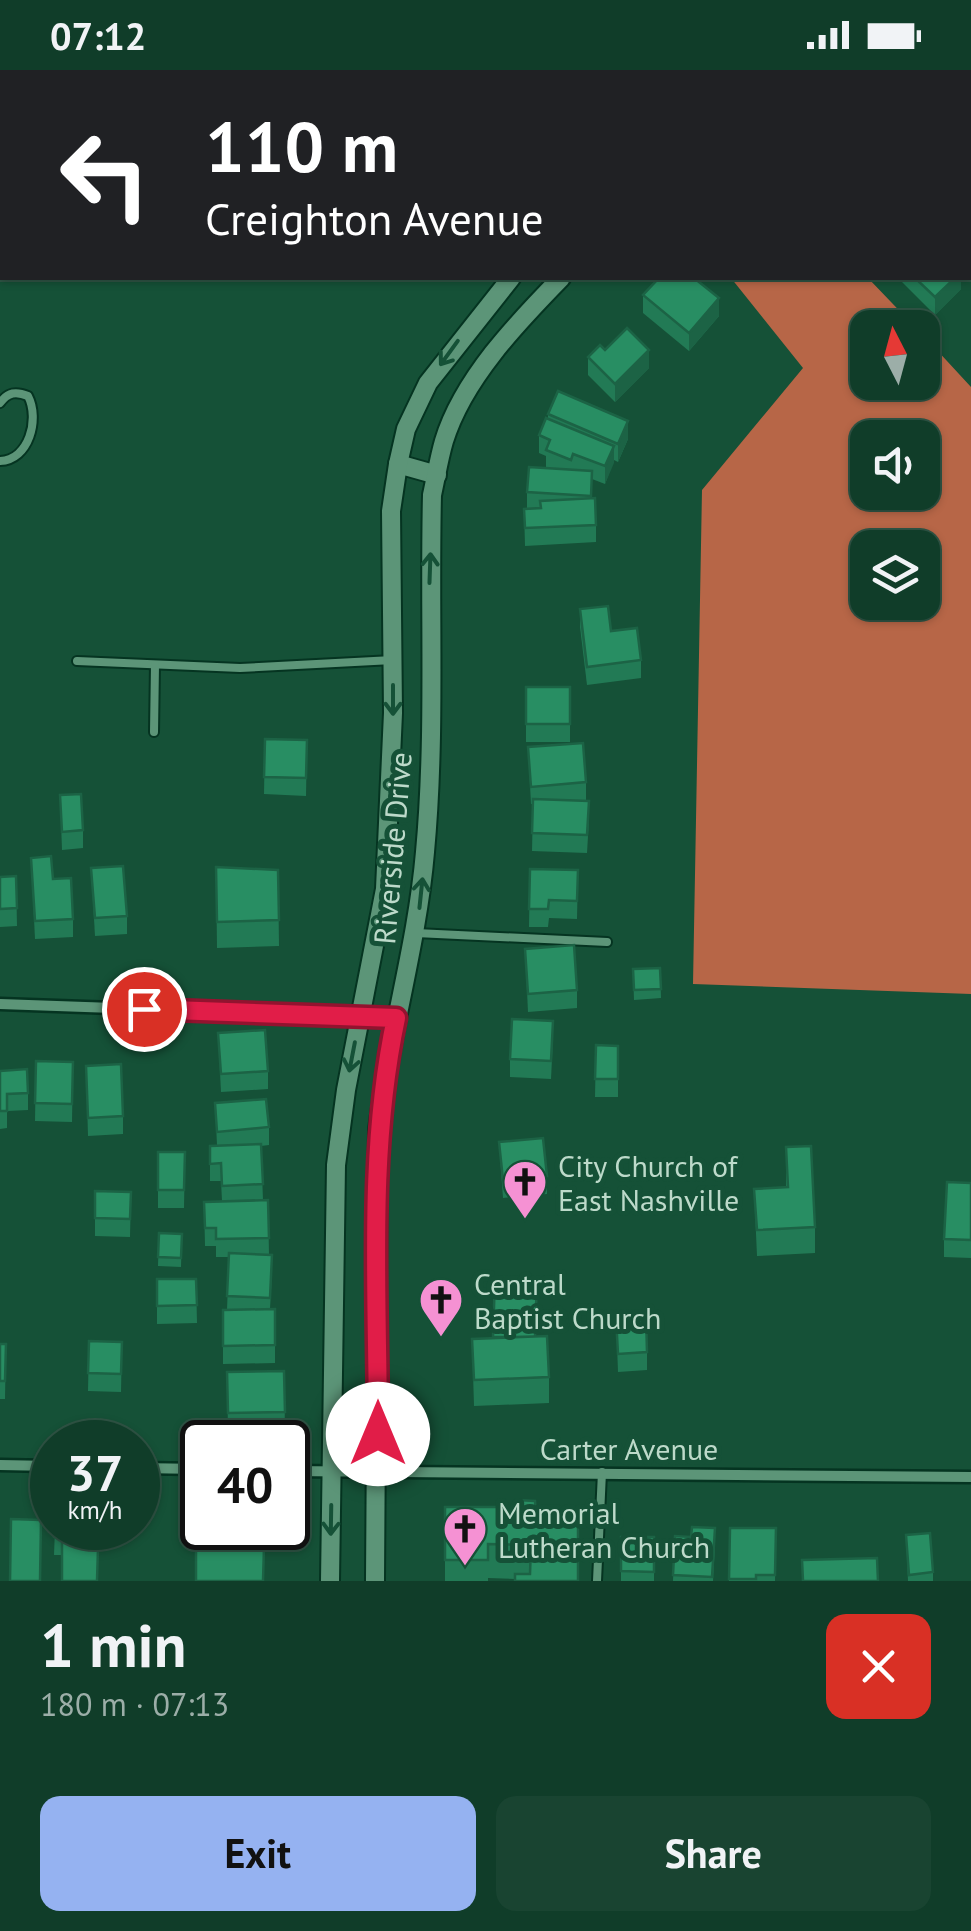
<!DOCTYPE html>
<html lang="en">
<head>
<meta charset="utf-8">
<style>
  :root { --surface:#103d29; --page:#194431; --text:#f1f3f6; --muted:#9caea8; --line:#305646; --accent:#95b2f1 }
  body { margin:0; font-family:"PT Sans",sans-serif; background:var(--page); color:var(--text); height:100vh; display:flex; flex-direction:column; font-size:38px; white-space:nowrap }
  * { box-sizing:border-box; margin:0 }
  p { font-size:32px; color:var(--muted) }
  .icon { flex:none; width:55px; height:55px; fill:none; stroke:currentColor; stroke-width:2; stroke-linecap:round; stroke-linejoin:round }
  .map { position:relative; height:1511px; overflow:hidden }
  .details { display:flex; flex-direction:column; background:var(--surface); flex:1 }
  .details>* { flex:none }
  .top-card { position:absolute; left:0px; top:0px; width:972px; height:210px; box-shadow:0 2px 8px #0004,0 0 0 2px var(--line); background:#202124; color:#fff; overflow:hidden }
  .needle { width:65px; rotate:354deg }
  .buttons { position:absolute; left:850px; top:240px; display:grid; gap:20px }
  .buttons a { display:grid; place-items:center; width:90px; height:90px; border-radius:20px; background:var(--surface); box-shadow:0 2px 8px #0004,0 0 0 2px var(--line); font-size:50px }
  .speed { position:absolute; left:30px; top:1350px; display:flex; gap:20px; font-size:50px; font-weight:700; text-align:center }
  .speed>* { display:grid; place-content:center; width:130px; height:130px; border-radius:50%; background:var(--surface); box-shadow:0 2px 8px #0004,0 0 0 2px var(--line); line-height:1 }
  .speed small { font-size:25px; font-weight:400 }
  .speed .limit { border:5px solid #111; border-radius:15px; background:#fff; color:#111 }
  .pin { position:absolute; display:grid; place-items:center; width:85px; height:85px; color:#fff; margin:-42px; border:5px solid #fff; border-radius:50%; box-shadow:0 2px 10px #0007 }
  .me { position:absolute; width:110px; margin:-55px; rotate:0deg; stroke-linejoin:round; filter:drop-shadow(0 0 8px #0008) }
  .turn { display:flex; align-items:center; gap:35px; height:210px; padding:0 40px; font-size:45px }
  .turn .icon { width:130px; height:130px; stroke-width:2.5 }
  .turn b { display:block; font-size:70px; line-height:85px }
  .round { display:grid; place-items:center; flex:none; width:105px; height:105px; border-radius:20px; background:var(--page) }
  .overview { display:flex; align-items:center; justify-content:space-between; height:170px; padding:0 40px }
  h1 { font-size:60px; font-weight:700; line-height:75px }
  .button { display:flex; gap:20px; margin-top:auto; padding:20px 40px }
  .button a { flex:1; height:115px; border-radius:20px; background:var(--accent); color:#111; font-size:40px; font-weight:700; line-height:115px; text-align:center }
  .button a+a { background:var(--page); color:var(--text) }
  .status { display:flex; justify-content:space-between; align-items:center; height:70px; padding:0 50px; background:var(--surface); direction:ltr }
  .status svg { height:28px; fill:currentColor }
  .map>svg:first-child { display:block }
  .forest { fill:#b76647; fill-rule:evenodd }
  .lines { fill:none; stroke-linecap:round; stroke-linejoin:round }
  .service-casing { stroke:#053421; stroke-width:12 }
  .minor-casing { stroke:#053421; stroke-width:15 }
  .tertiary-casing { stroke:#053421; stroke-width:22 }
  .service { stroke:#5c9578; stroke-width:8 }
  .minor { stroke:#5c9578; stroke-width:10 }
  .tertiary { stroke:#5c9578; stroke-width:18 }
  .wall { fill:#227a55 }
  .shaded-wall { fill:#1c6345 }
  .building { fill:#288e63; stroke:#1c6345; stroke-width:2.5 }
  .oneway { stroke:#155137 }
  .route-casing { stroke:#92132f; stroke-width:25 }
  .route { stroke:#e11d48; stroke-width:18 }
  .labels { text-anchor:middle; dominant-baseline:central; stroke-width:10; stroke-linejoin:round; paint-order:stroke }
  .street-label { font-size:30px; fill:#bddaca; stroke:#155137 }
  .poi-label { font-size:30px; fill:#bddaca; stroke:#155137; text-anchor:start }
</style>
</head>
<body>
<div class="status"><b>07:12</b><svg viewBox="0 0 49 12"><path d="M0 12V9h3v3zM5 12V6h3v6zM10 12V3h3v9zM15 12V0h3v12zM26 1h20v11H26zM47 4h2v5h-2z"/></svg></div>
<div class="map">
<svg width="971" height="1511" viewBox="0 0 971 1511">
  <rect width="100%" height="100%" fill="#155137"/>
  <path class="forest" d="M731 208H868L915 257 868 258V312H922L923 265 971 317V924L693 914 702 420 803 298ZM868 368H922V422H868ZM868 478H922V532H868Z"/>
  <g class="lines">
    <defs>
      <g id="service">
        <path d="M0 333C8 322 16 321 28 326 40 349 29 390 0 391"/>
        <path d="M77 591 240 598 393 590"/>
        <path d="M154 662 155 595"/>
        <path d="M416 863 607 872"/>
        <path d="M597 1511 602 1402"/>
      </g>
      <g id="minor">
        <path d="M0 934 396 948"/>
        <path d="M0 1395 52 1396"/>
        <path d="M138 1398 202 1399"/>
        <path d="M288 1401 971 1407"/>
      </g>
      <g id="tertiary">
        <path d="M39 2 40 0"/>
        <path d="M707 2 710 0"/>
        <path d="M760 2 762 0"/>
        <path d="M0 83 2 78"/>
        <path d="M398 394 437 405"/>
        <path d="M330 1511 336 1095 346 1020 385 819 393 643 391 441 398 394 406 359 428 313 511 208"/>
        <path d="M375 1511 378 1060C389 966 417 876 425 782 436 664 429 543 432 425 436 407 439 388 444 371 463 309 517 253 561 208"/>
      </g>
    </defs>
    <use href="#service" class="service-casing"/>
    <use href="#minor" class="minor-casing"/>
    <use href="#tertiary" class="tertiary-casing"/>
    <use href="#service" class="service"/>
    <use href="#minor" class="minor"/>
    <use href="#tertiary" class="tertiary"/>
  </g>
  <g class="wall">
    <path d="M888 0H928L926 2H891Z"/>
    <path d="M901 208H961V219L935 245 901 211Z"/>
    <path d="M643 225 719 246 689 281 643 243Z"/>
    <path d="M605 280 649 298 615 332 588 305V287Z"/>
    <path d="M548 344 628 369 618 392 614 390 605 414 592 409V429L596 455V472L525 476 524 439H527V422L546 398V386L539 383V365L548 350Z"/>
    <path d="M580 539 641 590V608L587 615 580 557Z"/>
    <rect x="526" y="617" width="44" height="55"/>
    <path d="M265 669 307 670 306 726 264 724Z"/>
    <path d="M528 677 586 712V730L578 731 589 749 587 783 532 781 533 734H531Z"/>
    <path d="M60 725 83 760V778L62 780Z"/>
    <path d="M31 788 53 809 73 849V867L35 869Z"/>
    <path d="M216 797 278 800 279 876 217 878Z"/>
    <path d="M91 798 127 846V864L95 866Z"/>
    <path d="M530 799 578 800 577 849 549 848 548 857H529Z"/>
    <path d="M16 806 17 856 0 857V807Z"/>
    <path d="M525 879 577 920V938L528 942Z"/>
    <path d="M660 898 661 928 634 930 633 899Z"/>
    <path d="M218 963 268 1001V1019L221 1022Z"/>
    <path d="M553 969 551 1009 510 1007V989Z"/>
    <path d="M596 975 618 976V1027H595Z"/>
    <path d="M36 991 73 992 72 1052 35 1051Z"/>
    <path d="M86 996 123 1046V1064L88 1066Z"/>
    <path d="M0 1001 28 1023V1040L7 1041V1058L0 1059Z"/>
    <path d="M215 1033 269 1057V1075L261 1076 263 1130H268L269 1185 272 1203 270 1239H275V1293L223 1294V1240H227L229 1187H216V1176H205L204 1132 222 1131 221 1111H210V1076L217 1075Z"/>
    <path d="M499 1072 547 1106V1124L503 1128Z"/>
    <path d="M786 1077 815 1157V1183L757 1186 754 1119 786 1117Z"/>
    <path d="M158 1082H185L184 1138H158Z"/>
    <path d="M971 1113V1188L944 1187V1169Z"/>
    <path d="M95 1121 131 1122 130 1167 95 1166Z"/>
    <path d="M159 1163 182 1164 181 1197 158 1196Z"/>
    <path d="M157 1209H196L197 1253 157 1254Z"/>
    <path d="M616 1247 647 1282V1300L618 1302Z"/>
    <path d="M535 1267 549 1307V1333L474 1336 472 1269Z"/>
    <path d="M89 1271 122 1272 121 1322 88 1321Z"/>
    <path d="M0 1274H6L5 1329H0Z"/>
    <path d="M284 1301 285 1360 228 1361 227 1302Z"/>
    <path d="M200 1408H202V1458H264V1474L199 1473Z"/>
    <path d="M445 1437 536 1444 578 1511 488 1508V1511H445Z"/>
    <path d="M55 1458H91L62 1485H54Z"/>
    <path d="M730 1458H776L775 1511H729Z"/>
    <path d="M906 1465 933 1502V1511H908Z"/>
    <path d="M675 1466 715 1476 713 1511H673Z"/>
    <rect x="621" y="1467" width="33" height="44"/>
  </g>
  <g class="shaded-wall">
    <path d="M909 0H928L926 2H908Z"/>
    <path d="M955 208H961V219L935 245V227Z"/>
    <path d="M719 228V246L689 281V263Z"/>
    <path d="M649 280V298L615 332V314Z"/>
    <path d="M628 351V369L618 392V374Z"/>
    <path d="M614 376V393L605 414V396Z"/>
  </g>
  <g class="building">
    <path d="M659 208H694L719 228 689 263 643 225Z"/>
    <path d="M915 208H955L935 227Z"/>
    <path d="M627 258 649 280 615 314 588 287 600 275 605 280Z"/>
    <path d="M558 321 628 351 618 374 548 344Z"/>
    <path d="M546 348 614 376 605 396 573 384 571 390 546 380 550 370 539 365Z"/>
    <path d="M529 397 592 401 591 426 527 422Z"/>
    <path d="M595 428 596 455 525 458 524 439 541 438 540 431Z"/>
    <path d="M608 536 611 561 637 558 641 590 587 597 580 539Z"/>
    <rect x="526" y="617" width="44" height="37"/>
    <path d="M265 669 307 670 306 708 264 707Z"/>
    <path d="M583 673 586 712 531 717 528 677Z"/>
    <path d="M81 724 83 760 62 762 60 725Z"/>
    <path d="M533 729 589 731 587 765 532 763Z"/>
    <path d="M51 786 53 809 71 808 73 849 35 851 31 788Z"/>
    <path d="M123 796 127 846 95 848 91 798Z"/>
    <path d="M216 797 278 800 279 850 217 852Z"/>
    <path d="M530 799 578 800 577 831 549 830 548 839H529Z"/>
    <path d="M16 806 17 838 0 839V807Z"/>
    <path d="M574 875 577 920 528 924 525 879Z"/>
    <path d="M660 898 661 919 634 920 633 899Z"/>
    <path d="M512 949 553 951 551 991 510 989Z"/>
    <path d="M265 960 268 1001 221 1004 218 963Z"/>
    <path d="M596 975 618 976V1009H595Z"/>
    <path d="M36 991 73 992 72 1034 35 1033Z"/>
    <path d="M121 994 123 1046 88 1048 86 996Z"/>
    <path d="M27 999 28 1023 7 1024V1041H0V1001Z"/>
    <path d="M266 1029 269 1057 217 1062 215 1033Z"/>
    <path d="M543 1068 547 1106 503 1110 499 1072Z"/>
    <path d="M261 1074 263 1114 222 1116 221 1093 210 1094V1076Z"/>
    <path d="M811 1076 815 1157 757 1160 754 1119 788 1117 786 1077Z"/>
    <path d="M158 1082H185L184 1120H158Z"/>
    <path d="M947 1112 971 1113V1170L944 1169Z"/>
    <path d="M95 1121 131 1122 130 1149 95 1148Z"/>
    <path d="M268 1130 269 1168 216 1169V1158H205L204 1132Z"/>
    <path d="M159 1163 182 1164 181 1188 158 1187Z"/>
    <path d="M229 1183 272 1185 270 1228 227 1226Z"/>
    <path d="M495 1207 537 1209 535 1267H493Z"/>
    <path d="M157 1209H196L197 1235 157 1236Z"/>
    <path d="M275 1239V1275L223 1276V1240Z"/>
    <path d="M646 1246 647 1282 618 1284 616 1247Z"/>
    <path d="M547 1266 549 1307 474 1310 472 1269Z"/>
    <path d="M89 1271 122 1272 121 1304 88 1303Z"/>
    <path d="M0 1274H6L5 1311H0Z"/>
    <path d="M284 1301 285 1342 228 1343 227 1302Z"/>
    <path d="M200 1408H202V1447H199Z"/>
    <path d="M517 1430 535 1431 536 1444H578V1511H515V1504H530L531 1475 488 1474V1490H445V1437H517Z"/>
    <path d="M11 1449 41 1450 40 1511H10Z"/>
    <path d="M692 1457 715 1458 712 1507 673 1505 675 1466 691 1467Z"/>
    <path d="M55 1458H91L90 1478H98L97 1511H62V1467H54Z"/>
    <path d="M730 1458H776L775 1505H756V1509H729Z"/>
    <path d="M930 1463 933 1502 909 1505 906 1465Z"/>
    <path d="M621 1467H654V1502L621 1501Z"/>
    <path d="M196 1476 264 1477 263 1511H196Z"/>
    <path d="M877 1488 878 1511H803L802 1490Z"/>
  </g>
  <defs><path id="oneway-shaft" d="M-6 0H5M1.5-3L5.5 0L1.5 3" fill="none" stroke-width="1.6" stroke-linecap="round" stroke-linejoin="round" transform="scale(2.5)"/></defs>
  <g class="oneway">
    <use href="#oneway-shaft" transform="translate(449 283) rotate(126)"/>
    <use href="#oneway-shaft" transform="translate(430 498) rotate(-88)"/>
    <use href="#oneway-shaft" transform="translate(393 630) rotate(90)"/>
    <use href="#oneway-shaft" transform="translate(421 823) rotate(-84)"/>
    <use href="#oneway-shaft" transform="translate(352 987) rotate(101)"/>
    <use href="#oneway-shaft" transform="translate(331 1450) rotate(91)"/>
  </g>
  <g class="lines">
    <defs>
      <path id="route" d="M144 939 396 948C367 1084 378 1225 378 1364"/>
    </defs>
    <use href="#route" class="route-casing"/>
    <use href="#route" class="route"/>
  </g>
  <defs>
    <symbol id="church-pin" viewBox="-11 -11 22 30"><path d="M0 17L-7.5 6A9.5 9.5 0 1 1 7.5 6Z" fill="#f591d3" stroke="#155137"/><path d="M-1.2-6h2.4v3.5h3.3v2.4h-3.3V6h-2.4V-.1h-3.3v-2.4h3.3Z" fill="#111"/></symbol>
  </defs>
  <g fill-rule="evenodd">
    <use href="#church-pin" x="500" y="1087" width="50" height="68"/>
    <use href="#church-pin" x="416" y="1205" width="50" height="68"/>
    <use href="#church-pin" x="440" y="1434" width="50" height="68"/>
  </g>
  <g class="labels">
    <g class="street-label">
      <text transform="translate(392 778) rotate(-85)">Riverside Drive</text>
      <text x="629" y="1378">Carter Avenue</text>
    </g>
    <g class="poi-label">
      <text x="558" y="1095">City Church of<tspan x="558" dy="34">East Nashville</tspan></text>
      <text x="474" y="1213">Central<tspan x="474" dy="34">Baptist Church</tspan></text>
      <text x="498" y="1442">Memorial<tspan x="498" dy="34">Lutheran Church</tspan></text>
    </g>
  </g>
</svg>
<div class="buttons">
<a><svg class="needle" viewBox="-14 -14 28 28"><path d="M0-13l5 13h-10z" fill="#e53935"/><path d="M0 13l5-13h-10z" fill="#9caea8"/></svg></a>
<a><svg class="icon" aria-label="sound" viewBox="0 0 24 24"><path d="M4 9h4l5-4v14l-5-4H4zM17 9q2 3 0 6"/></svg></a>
<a><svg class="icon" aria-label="layers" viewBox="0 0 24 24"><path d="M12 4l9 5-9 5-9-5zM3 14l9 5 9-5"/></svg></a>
</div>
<div class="speed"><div>37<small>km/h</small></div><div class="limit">40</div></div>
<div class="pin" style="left:144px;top:939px;background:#d93025"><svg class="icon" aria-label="arrive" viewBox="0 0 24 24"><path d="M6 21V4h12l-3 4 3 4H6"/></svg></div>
<svg class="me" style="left:378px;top:1364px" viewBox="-20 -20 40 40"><circle r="19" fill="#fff"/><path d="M0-13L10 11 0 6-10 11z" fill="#e11d48"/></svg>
<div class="top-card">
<div class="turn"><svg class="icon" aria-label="left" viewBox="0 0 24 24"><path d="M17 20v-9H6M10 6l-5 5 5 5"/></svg><div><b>110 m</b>Creighton Avenue</div></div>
</div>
</div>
<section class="details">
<div class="overview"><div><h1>1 min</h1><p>180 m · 07:13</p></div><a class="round" style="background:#d93025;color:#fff"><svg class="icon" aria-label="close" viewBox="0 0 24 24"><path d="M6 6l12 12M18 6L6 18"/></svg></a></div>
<div class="button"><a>Exit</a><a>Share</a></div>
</section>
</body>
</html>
